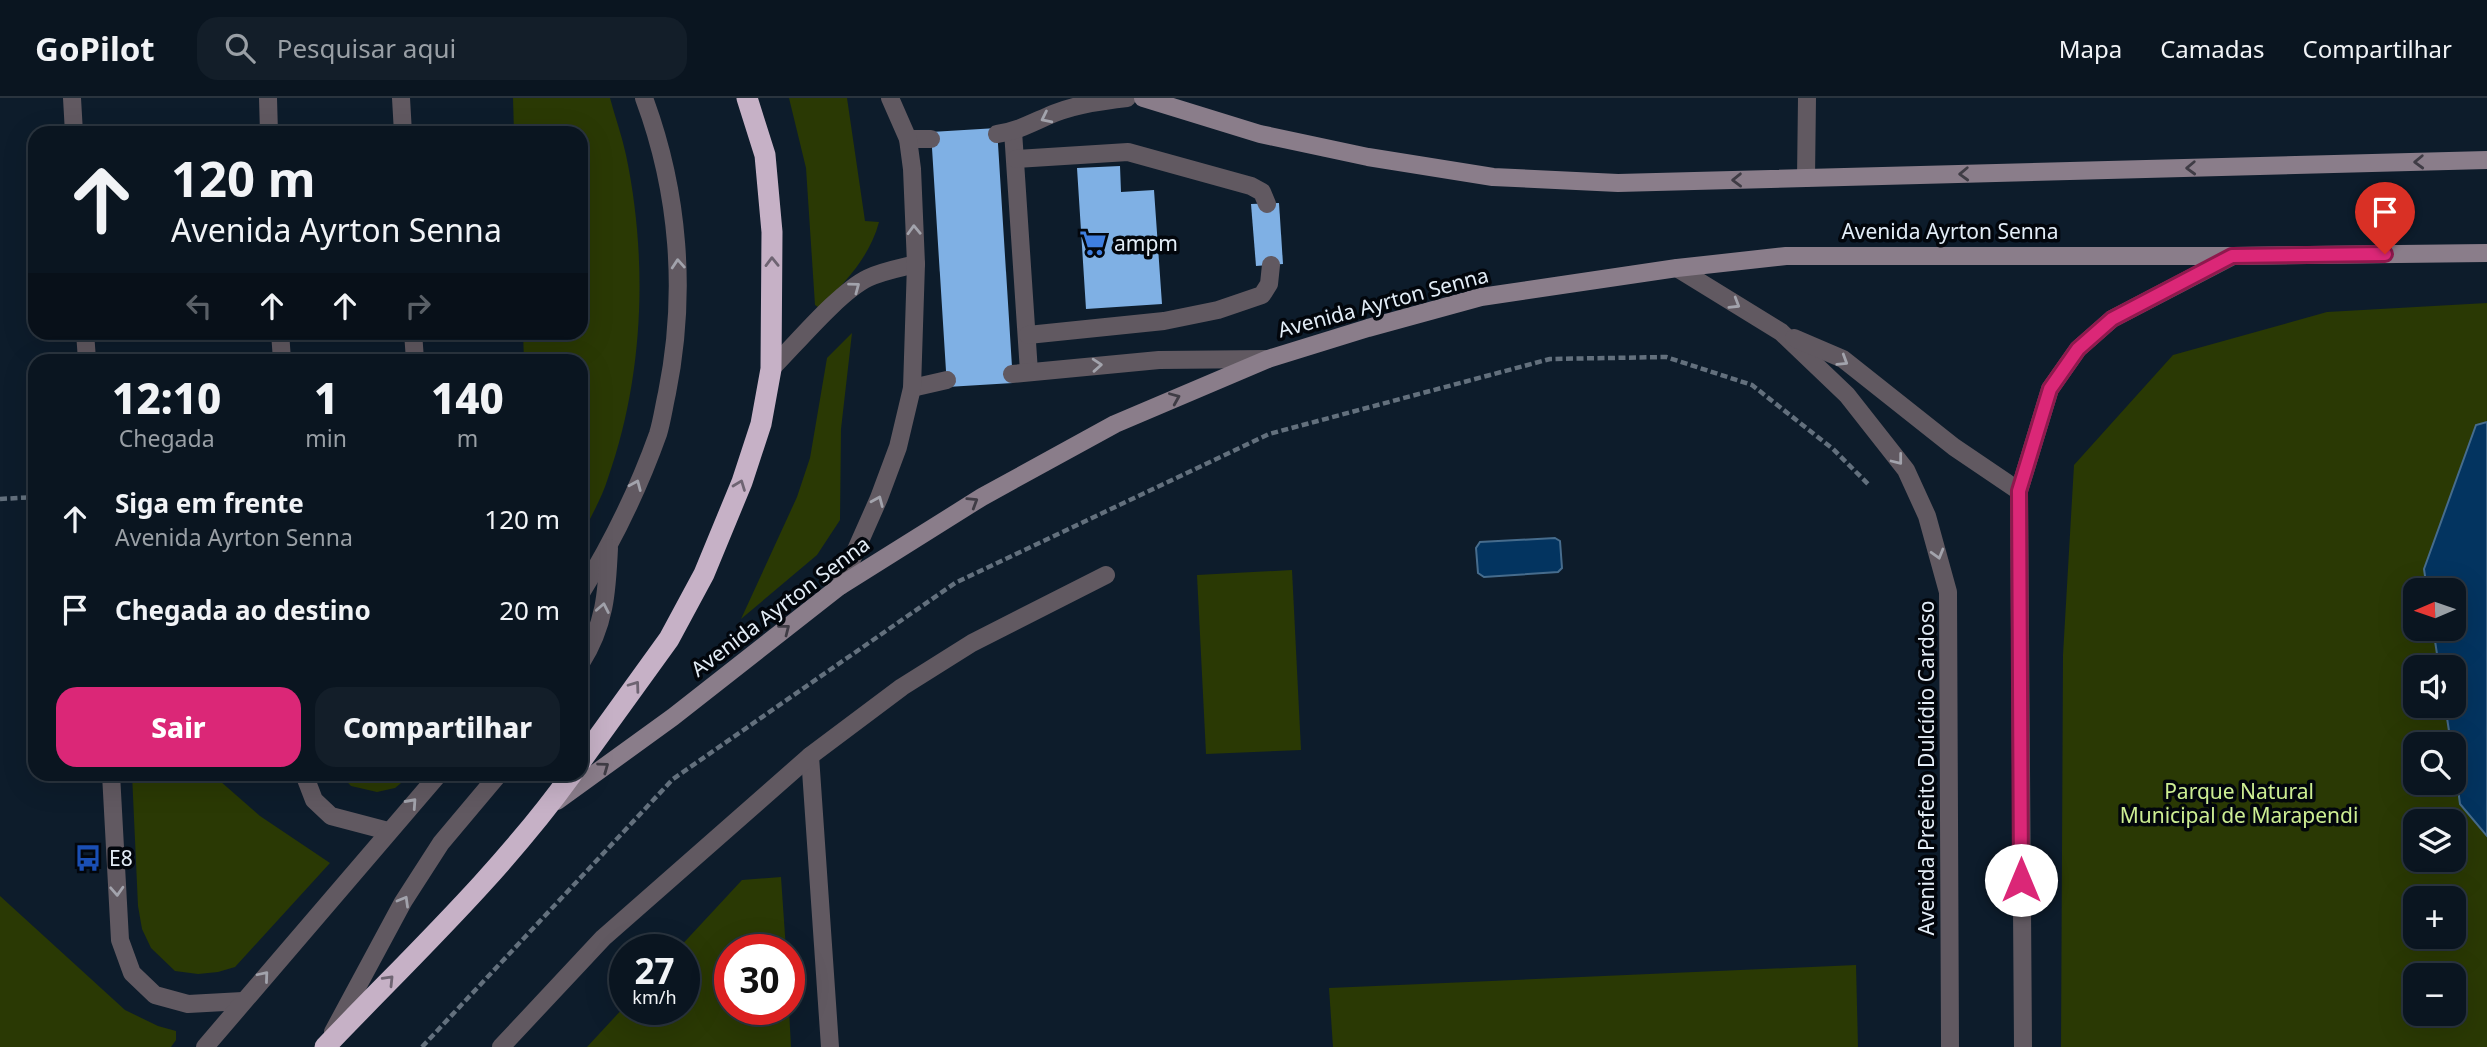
<!DOCTYPE html>
<html lang="pt">
<head>
<meta charset="utf-8">
<style>
  :root { --surface:#0a1520; --page:#131e29; --text:#f1f3f6; --muted:#999fa5; --line:#2a343e; --accent:#db2777 }
  body { margin:0; font-family:"Noto Sans",sans-serif; background:var(--page); color:var(--text); height:100vh; display:flex; flex-direction:column; font-size:26px; white-space:nowrap }
  * { box-sizing:border-box; margin:0 }
  p { font-size:23px; color:var(--muted) }
  .icon { flex:none; width:38px; height:38px; fill:none; stroke:currentColor; stroke-width:2; stroke-linecap:round; stroke-linejoin:round }
  .map { position:relative; flex:1; overflow:hidden }
  .side { position:absolute; left:28px; top:256px; width:560px; height:427px; display:flex; flex-direction:column; background:var(--surface); border-radius:21px; box-shadow:0 7px 28px #0002,0 0 0 2px var(--line) }
  .side>* { flex:none }
  .banner { position:absolute; left:28px; top:28px; width:560px; height:214px; border-radius:21px; box-shadow:0 7px 28px #0002,0 0 0 2px var(--line); background:#0a1520; color:var(--text); overflow:hidden }
  .needle { width:46px; rotate:268deg }
  .tools { position:absolute; left:2403px; top:480px; display:grid; gap:14px }
  .tools a { display:grid; place-items:center; width:63px; height:63px; border-radius:14px; background:var(--surface); box-shadow:0 7px 28px #0002,0 0 0 2px var(--line); font-size:35px }
  .speed { position:absolute; left:609px; top:836px; display:flex; gap:14px; font-size:35px; font-weight:700; text-align:center }
  .speed>* { display:grid; place-content:center; width:91px; height:91px; border-radius:50%; background:var(--surface); box-shadow:0 7px 28px #0002,0 0 0 2px var(--line); line-height:1 }
  .speed small { font-size:18px; font-weight:400 }
  .speed .limit { border:10px solid #d22; background:#fff; color:#111 }
  .pin { position:absolute; display:grid; place-items:center; width:60px; height:60px; color:#fff; margin:-72px -30px; border-radius:50% 50% 50% 0; rotate:-45deg; box-shadow:0 0 7px #0007 }
  .pin .icon { rotate:45deg }
  .me { position:absolute; width:77px; margin:-38px; rotate:0deg; stroke-linejoin:round; filter:drop-shadow(0 0 5px #0008) }
  .turn { display:flex; align-items:center; gap:24px; height:147px; padding:0 28px; font-size:32px }
  .turn .icon { width:91px; height:91px; stroke-width:2.5 }
  .turn b { display:block; font-size:49px; line-height:60px }
  .lanes { display:flex; align-items:center; height:66px; padding:0 28px; background:#0003; justify-content:center; gap:35px; direction:ltr }
  .lanes .off { opacity:.35 }
  .eta { display:flex; justify-content:space-evenly; align-items:center; height:119px; text-align:center }
  .eta b { font-size:42px; font-weight:800; line-height:49px }
  .button { display:flex; gap:14px; margin-top:auto; padding:14px 28px }
  .button a { flex:1; height:80px; border-radius:21px; background:var(--accent); color:#fff; font-size:28px; font-weight:800; line-height:80px; text-align:center }
  .button a+a { background:var(--page); color:var(--text) }
  ul { padding:0; list-style:none }
  li { display:flex; align-items:center; gap:21px; height:91px; padding:0 28px }
  li div { flex:1 }
  li b { display:block; font-size:26px }
  li em { font-style:normal }
  header { display:flex; align-items:center; gap:42px; box-sizing:border-box; height:98px; padding:0 35px; background:var(--surface); border-bottom:2px solid var(--line) }
  header strong { font-size:33px }
  nav { display:flex; gap:38px; margin-inline-start:auto; font-size:24px }
  .search { width:490px; height:63px; background:var(--page); display:flex; align-items:center; gap:18px; box-sizing:border-box; padding:0 24px; border-radius:21px; color:var(--muted); font-size:26px }
  .map>svg:first-child { display:block }
  .green { fill:#2a3904; fill-rule:evenodd }
  .water { fill:#033460; stroke:#466c8d; stroke-width:2 }
  .building { fill:#7fb0e4 }
  .lines { fill:none; stroke-linecap:round; stroke-linejoin:round }
  .path { stroke:#63707d; stroke-width:4.5; stroke-dasharray:7 3.5; stroke-linecap:butt }
  .service { stroke:#615961; stroke-width:18 }
  .minor { stroke:#615961; stroke-width:18 }
  .secondary { stroke:#8a7d8a; stroke-width:18 }
  .motorway { stroke:#c6b1c6; stroke-width:21 }
  .oneway { stroke:#a2a3ac }
  .oneway2 { stroke:#3f3c45 }
  .oneway3 { stroke:#6e6472 }
  .route-casing { stroke:#8e194d; stroke-width:18 }
  .route { stroke:#db2777; stroke-width:12 }
  .labels { text-anchor:middle; dominant-baseline:central; stroke-width:7; stroke-linejoin:round; paint-order:stroke }
  .street-label { font-size:21px; fill:#e3edf7; stroke:#02060c }
  .poi-label { font-size:21px; fill:#e3edf7; stroke:#02060c; text-anchor:start }
  .park-label { font-size:21px; fill:#cdee93; stroke:#02060c }
</style>
</head>
<body>
<header>
<strong>GoPilot</strong>
<div class="search"><svg class="icon" aria-label="search" viewBox="0 0 24 24"><circle cx="10" cy="10" r="6"/><path d="M15 15l6 6"/></svg>Pesquisar aqui</div>
<nav><a>Mapa</a><a>Camadas</a><a>Compartilhar</a></nav>
</header>
<div class="map">
<svg width="2487" height="949" viewBox="0 0 2487 949">
  <rect width="100%" height="100%" fill="#0d1c2b"/>
  <g class="green">
    <path d="M513 0H610C615 19 622 38 626 57 648 162 644 278 608 380 602 400 590 420 581 439V262H524L523 235 581 234V35H514Z"/>
    <path d="M789 0H847L865 123 879 124C870 158 847 182 824 206L818 209 815 207 806 70Z"/>
    <path d="M2487 205V324L2476 327 2424 471 2427 492H2415V530H2433L2439 569H2415V607H2445L2451 646H2415V684H2454V661L2460 706 2487 738V949H2061L2063 557 2074 367 2173 257 2327 214ZM2415 723H2454V761H2415ZM2415 800H2454V838H2415ZM2415 877H2454V915H2415Z"/>
    <path d="M852 235 841 331 840 422 817 457 741 521 797 399 810 360 827 260Z"/>
    <path d="M1292 472 1301 652 1206 656 1197 477Z"/>
    <path d="M132 676H212L260 718 330 765 235 869 218 874 198 876 175 873 151 850 142 831 138 808Z"/>
    <path d="M340 676H412L395 690 377 694 351 688Z"/>
    <path d="M781 779 786 852H730V912H789L791 949H587L625 908V912H684V852H677L742 782Z"/>
    <path d="M0 798 125 912 158 928 176 933V942L171 949H0Z"/>
    <path d="M1856 867 1858 949H1333L1329 890Z"/>
  </g>
  <g class="water">
    <path d="M2487 324V738L2460 706 2454 661V646H2451L2445 607H2454V569H2439L2433 530H2454V492H2427L2424 471 2476 327Z"/>
    <path d="M1555 440 1560 443 1562 470 1558 474 1484 479 1478 475 1476 450 1480 444Z"/>
  </g>
  <g class="building">
    <path d="M997 30 1013 285 947 289 931 34Z"/>
    <path d="M1120 68 1121 94 1154 92 1162 206 1086 211 1077 70Z"/>
    <path d="M1279 105 1283 166 1256 168 1251 106Z"/>
  </g>
  <g class="lines">
    <g class="path">
      <path d="M0 401 35 399"/>
      <path d="M422 949 673 681 955 485 1269 336 1550 261 1666 259 1752 287 1833 351 1869 387"/>
    </g>
    <g class="service">
      <path d="M72 0 74 35"/>
      <path d="M268 0 269 35"/>
      <path d="M401 0 403 35"/>
      <path d="M1013 33 1029 274"/>
      <path d="M997 36C1019 33 1035 23 1055 15 1079 6 1102 3 1127 0"/>
      <path d="M908 41H931"/>
      <path d="M1016 61 1128 54 1251 88 1262 94 1267 106"/>
      <path d="M85 234 87 262"/>
      <path d="M280 234 282 262"/>
      <path d="M413 234 415 262"/>
      <path d="M1028 237 1164 223 1218 212 1262 197 1269 186 1271 167"/>
      <path d="M771 271C796 246 839 194 868 180 883 173 900 170 916 166"/>
      <path d="M1012 276 1159 262 1268 261"/>
      <path d="M912 290 947 282"/>
      <path d="M840 488 879 400 898 349 912 290 916 166 912 71 908 41 890 0"/>
      <path d="M581 495C612 445 638 392 658 336 662 323 664 308 667 295 687 196 679 94 644 0"/>
      <path d="M581 565C605 527 607 494 609 450"/>
      <path d="M111 676 120 842 132 875 155 897 188 906 243 903"/>
      <path d="M304 676 314 702 331 718 388 733"/>
      <path d="M333 934 403 804 441 745 499 676"/>
      <path d="M205 949 439 676"/>
    </g>
    <g class="minor">
      <path d="M1806 80 1807 0"/>
      <path d="M1677 170 1781 234 1847 297 1906 372 1927 418 1948 494 1950 949"/>
      <path d="M1794 240 1843 261 1954 349 2019 393"/>
      <path d="M810 658 830 949"/>
      <path d="M501 949 603 840 810 658 902 589 972 545 1106 477"/>
      <path d="M2023 949 2019 393 2050 291 2078 251 2112 221 2233 158"/>
    </g>
    <g class="secondary">
      <path d="M1143 0 1260 36 1368 59 1493 79 1618 85 2487 62"/>
      <path d="M557 703 673 619 840 488 982 399 1115 326 1268 261 1368 230 1481 199 1677 170 1786 158H2233L2487 155"/>
    </g>
    <g class="motorway">
      <path d="M581 663 669 541 704 476 742 384 761 326 771 271 772 134 765 57 747 0"/>
      <path d="M325 949C409 861 501 775 572 676"/>
    </g>
  </g>
  <defs><path id="oneway-chevron" d="M-2-3.5L2.5 0L-2 3.5" fill="none" stroke-width="1.6" stroke-linecap="round" stroke-linejoin="round" transform="scale(1.75)"/></defs>
  <g class="oneway">
    <use href="#oneway-chevron" transform="translate(1046 20) rotate(154)"/>
    <use href="#oneway-chevron" transform="translate(914 132) rotate(-92)"/>
    <use href="#oneway-chevron" transform="translate(678 166) rotate(-94)"/>
    <use href="#oneway-chevron" transform="translate(855 189) rotate(-37)"/>
    <use href="#oneway-chevron" transform="translate(1735 206) rotate(31)"/>
    <use href="#oneway-chevron" transform="translate(1843 263) rotate(32)"/>
    <use href="#oneway-chevron" transform="translate(1097 267) rotate(-4)"/>
    <use href="#oneway-chevron" transform="translate(1898 362) rotate(52)"/>
    <use href="#oneway-chevron" transform="translate(636 387) rotate(-67)"/>
    <use href="#oneway-chevron" transform="translate(878 403) rotate(-67)"/>
    <use href="#oneway-chevron" transform="translate(1938 456) rotate(74)"/>
    <use href="#oneway-chevron" transform="translate(603 510) rotate(-79)"/>
    <use href="#oneway-chevron" transform="translate(412 705) rotate(-48)"/>
    <use href="#oneway-chevron" transform="translate(117 793) rotate(87)"/>
    <use href="#oneway-chevron" transform="translate(404 803) rotate(-60)"/>
    <use href="#oneway-chevron" transform="translate(264 878) rotate(-50)"/>
  </g>
  <g class="oneway2">
    <use href="#oneway-chevron" transform="translate(2419 64) rotate(178)"/>
    <use href="#oneway-chevron" transform="translate(2191 70) rotate(178)"/>
    <use href="#oneway-chevron" transform="translate(1964 76) rotate(178)"/>
    <use href="#oneway-chevron" transform="translate(1737 82) rotate(179)"/>
    <use href="#oneway-chevron" transform="translate(1175 300) rotate(-23)"/>
    <use href="#oneway-chevron" transform="translate(973 404) rotate(-32)"/>
    <use href="#oneway-chevron" transform="translate(785 531) rotate(-38)"/>
    <use href="#oneway-chevron" transform="translate(604 669) rotate(-36)"/>
  </g>
  <g class="oneway3">
    <use href="#oneway-chevron" transform="translate(772 164) rotate(-91)"/>
    <use href="#oneway-chevron" transform="translate(740 387) rotate(-69)"/>
    <use href="#oneway-chevron" transform="translate(635 588) rotate(-54)"/>
    <use href="#oneway-chevron" transform="translate(389 882) rotate(-46)"/>
  </g>
  <g class="lines">
    <defs>
      <path id="route" d="M2021 782 2019 393 2050 291 2078 251 2112 221 2232 158 2385 156"/>
    </defs>
    <use href="#route" class="route-casing"/>
    <use href="#route" class="route"/>
  </g>
  <defs>
    <symbol id="supermarket-bare" viewBox="-9 -9 18 18"><path d="M-6-5.5h2.5l.6 2H6L4.5 2H-2.5L-4.4-4H-6ZM-1.5 3.2a1.3 1.3 0 1 0 .1 0ZM3 3.2a1.3 1.3 0 1 0 .1 0Z" fill="#3f7fe0" stroke="#02060c" stroke-width="2.5" paint-order="stroke"/></symbol>
    <symbol id="bus-bare" viewBox="-9 -9 18 18"><path d="M-5-6H5V4H4V6H2V4H-2V6H-4V4H-5ZM-3.5-4V0h7V-4ZM-3.5 1.2v1.5H-2V1.2ZM2 1.2v1.5H3.5V1.2Z" fill="#1a4fb4" stroke="#02060c" stroke-width="2.5" paint-order="stroke"/></symbol>
  </defs>
  <g fill-rule="evenodd">
    <use href="#supermarket-bare" x="1074" y="126" width="38" height="38"/>
    <use href="#bus-bare" x="69" y="741" width="38" height="38"/>
  </g>
  <g class="labels">
    <g class="street-label">
      <text x="1950" y="133">Avenida Ayrton Senna</text>
      <text transform="translate(1383 204) rotate(-15)">Avenida Ayrton Senna</text>
      <text transform="translate(780 508) rotate(-37)">Avenida Ayrton Senna</text>
      <text transform="translate(1926 670) rotate(-90)">Avenida Prefeito Dulcídio Cardoso</text>
    </g>
    <g class="poi-label">
      <text x="1114" y="145">ampm</text>
      <text x="109" y="760">E8</text>
    </g>
    <g class="park-label">
      <text x="2239" y="693">Parque Natural<tspan x="2239" dy="24">Municipal de Marapendi</tspan></text>
    </g>
  </g>
</svg>
<div class="tools">
<a><svg class="needle" viewBox="-14 -14 28 28"><path d="M0-13l5 13h-10z" fill="#e53935"/><path d="M0 13l5-13h-10z" fill="#999fa5"/></svg></a>
<a><svg class="icon" aria-label="sound" viewBox="0 0 24 24"><path d="M4 9h4l5-4v14l-5-4H4zM17 9q2 3 0 6"/></svg></a>
<a><svg class="icon" aria-label="search" viewBox="0 0 24 24"><circle cx="10" cy="10" r="6"/><path d="M15 15l6 6"/></svg></a>
<a><svg class="icon" aria-label="layers" viewBox="0 0 24 24"><path d="M12 4l9 5-9 5-9-5zM3 14l9 5 9-5"/></svg></a>
<a>+</a>
<a>−</a>
</div>
<div class="speed"><div>27<small>km/h</small></div><div class="limit">30</div></div>
<div class="pin" style="left:2385px;top:156px;background:#d93025"><svg class="icon" aria-label="arrive" viewBox="0 0 24 24"><path d="M6 21V4h12l-3 4 3 4H6"/></svg></div>
<svg class="me" style="left:2021px;top:782px" viewBox="-20 -20 40 40"><circle r="19" fill="#fff"/><path d="M0-13L10 11 0 6-10 11z" fill="#db2777"/></svg>
<div class="banner">
<div class="turn"><svg class="icon" aria-label="ahead" viewBox="0 0 24 24"><path d="M12 20V5M6 11l6-6 6 6"/></svg><div><b>120 m</b>Avenida Ayrton Senna</div></div>
<div class="lanes"><svg class="icon off" aria-label="left" viewBox="0 0 24 24"><path d="M17 20v-9H6M10 6l-5 5 5 5"/></svg><svg class="icon" aria-label="ahead" viewBox="0 0 24 24"><path d="M12 20V5M6 11l6-6 6 6"/></svg><svg class="icon" aria-label="ahead" viewBox="0 0 24 24"><path d="M12 20V5M6 11l6-6 6 6"/></svg><svg class="icon off" aria-label="right" viewBox="0 0 24 24"><path d="M7 20v-9h11M14 6l5 5-5 5"/></svg></div>
</div>
<section class="side">
<div class="eta">
<div><b>12:10</b><p>Chegada</p></div>
<div><b>1</b><p>min</p></div>
<div><b>140</b><p>m</p></div>
</div>
<ul>
<li><svg class="icon" aria-label="ahead" viewBox="0 0 24 24"><path d="M12 20V5M6 11l6-6 6 6"/></svg><div><b>Siga em frente</b><p>Avenida Ayrton Senna</p></div><em>120 m</em></li>
<li><svg class="icon" aria-label="arrive" viewBox="0 0 24 24"><path d="M6 21V4h12l-3 4 3 4H6"/></svg><div><b>Chegada ao destino</b></div><em>20 m</em></li>
</ul>
<div class="button"><a>Sair</a><a>Compartilhar</a></div>
</section>
</div>
</body>
</html>
